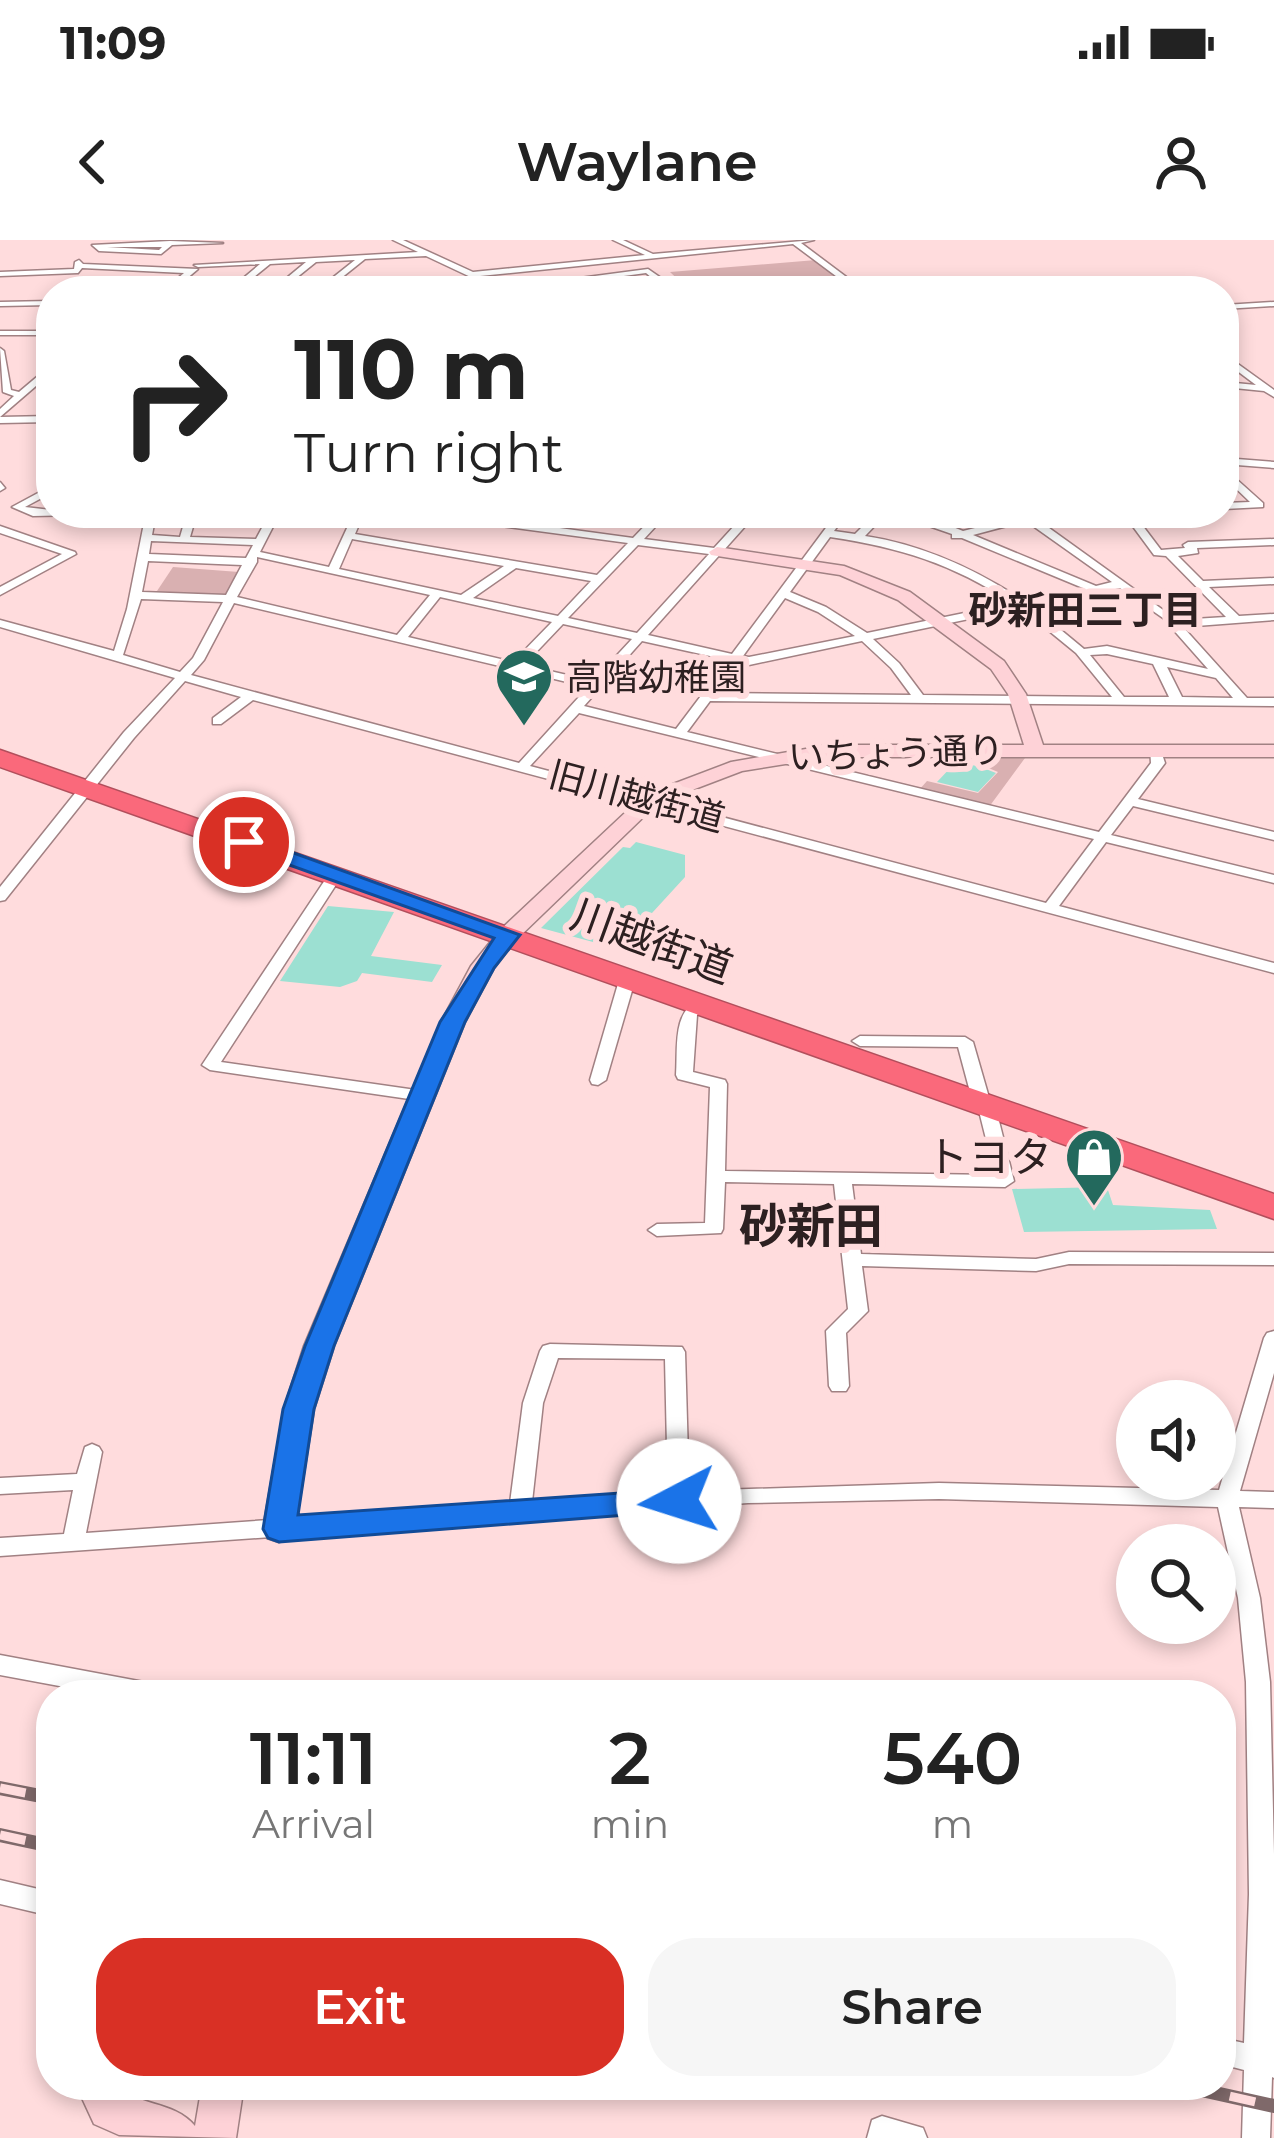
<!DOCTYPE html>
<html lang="en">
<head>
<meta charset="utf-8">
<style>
  :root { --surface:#fff; --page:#f6f6f6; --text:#222; --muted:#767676; --accent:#d93025 }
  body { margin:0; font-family:Montserrat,"Noto Sans JP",sans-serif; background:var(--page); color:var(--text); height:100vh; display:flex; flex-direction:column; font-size:45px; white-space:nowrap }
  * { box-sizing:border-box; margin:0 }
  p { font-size:39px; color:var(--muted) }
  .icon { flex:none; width:66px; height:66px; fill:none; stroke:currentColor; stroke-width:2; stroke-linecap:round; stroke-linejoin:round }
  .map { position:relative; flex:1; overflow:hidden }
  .panel { position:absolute; left:36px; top:1440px; width:1200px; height:420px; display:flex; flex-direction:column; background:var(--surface); border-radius:48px; box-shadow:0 6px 18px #0003 }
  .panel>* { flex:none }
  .hud { position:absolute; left:36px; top:36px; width:1203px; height:252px; border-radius:48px; box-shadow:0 6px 18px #0003; background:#fff; color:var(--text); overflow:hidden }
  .tools { position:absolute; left:1116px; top:1140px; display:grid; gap:24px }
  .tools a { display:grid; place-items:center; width:120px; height:120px; border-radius:50%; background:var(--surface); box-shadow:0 6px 18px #0003; font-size:60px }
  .pin { position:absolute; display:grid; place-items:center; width:102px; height:102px; color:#fff; margin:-51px; border:6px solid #fff; border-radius:50%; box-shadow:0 3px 12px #0007 }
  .me { position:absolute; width:132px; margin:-66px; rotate:265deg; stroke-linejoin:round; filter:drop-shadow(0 0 9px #0008) }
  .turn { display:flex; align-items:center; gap:42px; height:252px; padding:0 60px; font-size:54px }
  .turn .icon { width:156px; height:156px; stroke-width:2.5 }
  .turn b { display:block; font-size:84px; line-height:102px }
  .eta { display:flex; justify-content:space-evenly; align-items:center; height:204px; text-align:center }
  .eta b { font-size:72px; font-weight:600; line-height:84px }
  .cta { display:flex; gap:24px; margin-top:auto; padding:24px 60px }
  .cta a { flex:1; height:138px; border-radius:48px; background:var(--accent); color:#fff; font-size:48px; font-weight:600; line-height:138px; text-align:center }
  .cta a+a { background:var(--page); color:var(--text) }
  .status { display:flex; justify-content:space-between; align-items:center; height:84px; padding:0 60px; background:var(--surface); direction:ltr }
  .status svg { height:33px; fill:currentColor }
  header { display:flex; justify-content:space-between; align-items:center; height:156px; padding:0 60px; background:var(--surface); font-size:54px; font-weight:600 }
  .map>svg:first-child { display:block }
  .green { fill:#d9b0b1 }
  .building { fill:#9ce0d2 }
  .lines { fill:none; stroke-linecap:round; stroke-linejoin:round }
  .street-casing { stroke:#a18183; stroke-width:3 }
  .secondary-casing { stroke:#a18183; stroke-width:3 }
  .highway-casing { stroke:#b24f5c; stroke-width:3 }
  .street { fill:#fff; fill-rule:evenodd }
  .secondary { fill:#fed2d7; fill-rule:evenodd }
  .highway { fill:#fa697b; fill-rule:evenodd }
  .rail-casing { stroke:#7f696a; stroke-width:14 }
  .rail { stroke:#ffdcdd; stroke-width:9; stroke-dasharray:26; stroke-linecap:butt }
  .route { fill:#1a73e8; stroke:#114b97; stroke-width:3 }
  .labels { text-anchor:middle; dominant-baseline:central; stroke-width:12; stroke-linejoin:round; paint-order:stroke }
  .far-poi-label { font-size:36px; fill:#2d2021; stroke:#ffdcdd; text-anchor:start }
  .far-street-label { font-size:36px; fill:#2d2021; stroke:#ffdcdd }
  .far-neighbourhood-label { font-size:39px; font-weight:bold; fill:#2d2021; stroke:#ffdcdd }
  .street-label { font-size:42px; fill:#2d2021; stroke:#ffdcdd }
  .poi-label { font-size:42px; fill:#2d2021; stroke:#ffdcdd; text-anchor:end }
  .quarter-label { font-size:48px; font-weight:bold; fill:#2d2021; stroke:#ffdcdd }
</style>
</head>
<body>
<div class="status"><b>11:09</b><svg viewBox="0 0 49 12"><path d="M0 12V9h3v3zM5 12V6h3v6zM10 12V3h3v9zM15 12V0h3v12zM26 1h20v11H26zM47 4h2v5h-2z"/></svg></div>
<header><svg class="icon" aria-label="back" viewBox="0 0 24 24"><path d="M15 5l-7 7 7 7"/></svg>Waylane<svg class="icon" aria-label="person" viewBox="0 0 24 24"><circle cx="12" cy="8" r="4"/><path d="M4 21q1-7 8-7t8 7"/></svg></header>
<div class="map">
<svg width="1274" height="1898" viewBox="0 0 1274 1898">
  <rect width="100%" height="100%" fill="#ffdcdd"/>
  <g class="green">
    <path d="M816 20 854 51H690L670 32Z"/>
    <path d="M173 327 239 332 225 356 155 354Z"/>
    <path d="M993 518H1025L989 567 919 550 927 541 978 553 998 532 979 524Z"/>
  </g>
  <g class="building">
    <path d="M955 523 978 526 996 533 978 552 937 542Z"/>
    <path d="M636 602 685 615V637L619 709 541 688 623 607 630 608Z"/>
    <path d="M328 666 394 672 371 716 442 725 432 742 362 733 357 741 340 747 280 741Z"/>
    <path d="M1107 947 1113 965 1210 970 1217 989 1024 992 1012 949Z"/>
  </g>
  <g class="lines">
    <defs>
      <g id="street">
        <path d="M393 0H403L473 32 645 15 613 0H623L653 14 814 0 801 3 865 51H856L793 4 480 36 491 40 488 44 332 51 477 40 426 16 365 19 325 51H316L355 20 316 22 280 51H271L306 22 270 24 237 51H228L260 24 198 27 194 25 418 12Z"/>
        <path d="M170 1 223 3 172 5 161 14 99 11 92 5ZM107 7H162L159 10Z"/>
        <path d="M79 20 83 24 198 29 172 51H163L184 33 82 28 78 33 0 36V32L74 29 75 22Z"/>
        <path d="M648 29 661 38V42L583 49 570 43 504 51 497 49ZM646 33 652 38 584 45 579 42Z"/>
        <path d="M51 61V65L0 66V62Z"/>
        <path d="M1274 62V66L1224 69V65Z"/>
        <rect x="0" y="91" width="51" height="4"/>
        <path d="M0 108 4 111 11 150 19 152 51 125V133L0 177V169L14 156 3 152Z"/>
        <path d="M1224 114 1274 150V157L1264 151 1224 147 1225 142 1256 145 1224 121Z"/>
        <path d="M51 176V182L0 183V177Z"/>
        <path d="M51 188V212L46 209V191Z"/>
        <path d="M1224 218 1274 222V228L1224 224Z"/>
        <path d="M1224 228 1263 263V267L1224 269V263L1250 262 1224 237Z"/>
        <path d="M0 242 5 248 0 251Z"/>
        <path d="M51 246V253L25 267 51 270V273H81L80 275 33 276 12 267Z"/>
        <path d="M146 273H156L152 295 180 297 187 273H197L190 297 256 299 270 273H280L260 312 329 327 354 273H364L355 294 597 335 628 303 425 276 420 273H448L633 298 657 273H668L644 299 714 308 746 273H757L648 395 732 414 837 273H847L834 291 855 294 876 273H887L865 296C924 305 975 329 1024 361L1083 348 962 298H952V294L926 285 906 273C916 273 924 278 934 279 943 279 960 273 972 273L943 283 963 291 1019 277 1016 273H1081L1038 280 1177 380 1226 377 1166 316 1154 315 1123 273H1133L1161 310 1185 308 1183 305 1188 302 1274 299V305L1197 308 1198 313 1178 316 1203 341 1274 338V344L1209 347 1239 376 1274 374V380L1183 387 1247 458H1274V466L710 461 687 492 1099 592 1151 523 1150 508H1160L1165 523 1138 559 1274 592V600L1133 566 1111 595 1274 635V643L1106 602 1059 666 1274 723V733L253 460 221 484H213V478L241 457 185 441 134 498 5 660 0 661V647L124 492 175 438 0 387V380L114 411 127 369ZM1026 281 1112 342 1096 346 973 295ZM830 297C902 308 950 323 1013 363L867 393 826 367 790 352ZM352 299 504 326 461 355 339 329ZM151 301 253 305 246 318 149 314ZM638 305 709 314 637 393 568 378ZM257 317 430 355 397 395 237 357 257 322ZM148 321 242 325 226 355 142 352ZM516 328 591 341 558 376 473 358ZM1120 348 1163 378 1208 429 1107 406 1084 409 1032 366ZM440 357 552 382 513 422 408 397ZM785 358 818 372 855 396 749 417 743 416ZM141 359 223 362 193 418 180 432 123 415ZM234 363 588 447 519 523 191 435 204 420ZM1021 368 1076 413 1112 457 923 455 899 423 873 399ZM563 384 632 399 593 441 524 425ZM642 401 728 420 676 489 584 466ZM862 401 891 428 911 455 716 453 738 422 749 425ZM1107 414 1153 424 1169 457H1124L1090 415ZM1167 427 1216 438 1233 458 1182 457ZM579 473 1094 599 1046 663 530 526Z"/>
        <path d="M0 286 75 312 76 314 0 355V347L62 314 0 293Z"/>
        <path d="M336 630 343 634 221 822 423 851 429 852 431 856 429 860 423 861 210 830 202 825 329 634Z"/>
        <path d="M628 732 636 737 606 840 598 845 592 844 590 840 620 737Z"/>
        <path d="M700 758 708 763 697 775 693 832 725 840 727 844 725 931 995 935 978 867 973 863 958 807 860 806 852 801 860 796 965 797 973 802 990 861 995 865 1014 941 1005 947 852 944 861 1014 1036 1019 1069 1012 1274 1013V1025L1069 1024 1036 1031 862 1026 868 1071 846 1093 849 1146 846 1151H832L829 1146 826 1091 848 1069 834 944 725 942 723 989 721 993 657 996 648 990 657 984 705 983 710 847 678 839 676 835C678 805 672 773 700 758Z"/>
        <path d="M1274 1091V1133L1240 1251 1274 1252V1268L1239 1267 1260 1358 1270 1442 1274 1614V1838L1272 1837 1270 1898H1242L1244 1830 1221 1824V1798L1244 1803 1249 1654 1246 1442 1238 1358 1218 1267 939 1259 748 1263 528 1278 520 1282 512 1280 0 1316V1298L64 1294 73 1250 0 1254V1238L77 1234 85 1207 92 1204 99 1207 102 1212 86 1293 510 1263 523 1163 540 1111 543 1106 550 1104 682 1107 685 1112 689 1251 939 1243 1219 1250 1264 1098 1267 1093ZM558 1118 665 1119 668 1252 532 1262 543 1163Z"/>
        <path d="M0 1415 160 1445 168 1448 172 1455H108L0 1435Z"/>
        <path d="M0 1640 51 1652V1676L0 1664Z"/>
        <path d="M882 1876 923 1888 927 1898H867L872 1880Z"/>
      </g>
      <g id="secondary">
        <path d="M717 307 844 326 910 352 1004 421 1026 454 1043 505H1274V517H829L742 531 658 563 516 700 494 728 465 782 334 1106 314 1169 295 1289 291 1298 279 1302 267 1298 263 1289 284 1169 304 1106 441 782 471 726 500 690 644 555 731 522 829 505H1024L1008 454 991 429 898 360 840 335 711 315 709 312Z"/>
        <path d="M76 1845H118C133 1866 174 1860 195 1886L202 1845H244L236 1898 119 1895 94 1884Z"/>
      </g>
      <path id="highway" d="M0 510 1274 954V979L0 527Z"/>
    </defs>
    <use href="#street" class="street-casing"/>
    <use href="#secondary" class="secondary-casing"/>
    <use href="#highway" class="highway-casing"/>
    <use href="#street" class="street"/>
    <use href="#secondary" class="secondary"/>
    <use href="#highway" class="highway"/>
    <defs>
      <g id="rail">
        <path d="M0 1548 51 1558"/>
        <path d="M0 1595 51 1606"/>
        <path d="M1179 1845 1274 1866"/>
      </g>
    </defs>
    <use href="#rail" class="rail-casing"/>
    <use href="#rail" class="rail"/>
  </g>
  <path class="route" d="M244 595 520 695 494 728 465 782 334 1106 314 1169 298 1275 679 1249 690 1252 695 1261 690 1270 279 1302 268 1298 263 1289 283 1169 305 1106 440 782 494 698 236 606V597Z"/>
  <defs>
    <symbol id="school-pin" viewBox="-11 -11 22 30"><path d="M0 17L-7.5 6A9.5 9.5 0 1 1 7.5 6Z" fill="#23695d" stroke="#ffdcdd"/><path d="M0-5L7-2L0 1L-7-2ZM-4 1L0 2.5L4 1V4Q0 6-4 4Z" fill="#fff"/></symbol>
    <symbol id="shop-pin" viewBox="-11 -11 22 30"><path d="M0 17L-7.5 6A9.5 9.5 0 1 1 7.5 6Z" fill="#23695d" stroke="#ffdcdd"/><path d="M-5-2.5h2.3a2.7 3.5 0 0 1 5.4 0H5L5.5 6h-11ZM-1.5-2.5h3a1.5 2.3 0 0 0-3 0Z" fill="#fff"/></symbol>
  </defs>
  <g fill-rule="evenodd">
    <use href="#school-pin" x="491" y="404" width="66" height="90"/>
    <use href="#shop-pin" x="1061" y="884" width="66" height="90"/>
  </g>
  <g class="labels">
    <g class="far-poi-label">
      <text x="566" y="437">高階幼稚園</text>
    </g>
    <g class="far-street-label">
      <text transform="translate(896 513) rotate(-2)">いちょう通り</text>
      <text transform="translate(637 556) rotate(15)">旧川越街道</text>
    </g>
    <g class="far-neighbourhood-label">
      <text x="1085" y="370">砂新田三丁目</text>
    </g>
    <g class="street-label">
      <text transform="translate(652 701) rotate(20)">川越街道</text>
    </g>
    <g class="poi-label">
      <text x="1052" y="917">トヨタ</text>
    </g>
    <g class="quarter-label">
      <text x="811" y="986">砂新田</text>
    </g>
  </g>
</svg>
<div class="tools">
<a><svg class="icon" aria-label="sound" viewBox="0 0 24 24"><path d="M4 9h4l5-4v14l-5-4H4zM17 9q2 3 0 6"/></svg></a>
<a><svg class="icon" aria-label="search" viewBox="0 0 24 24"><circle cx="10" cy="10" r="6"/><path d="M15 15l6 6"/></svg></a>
</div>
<div class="pin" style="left:244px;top:602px;background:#d93025"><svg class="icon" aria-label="arrive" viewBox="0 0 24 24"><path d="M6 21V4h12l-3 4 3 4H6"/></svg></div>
<svg class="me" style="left:679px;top:1261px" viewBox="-20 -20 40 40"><circle r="19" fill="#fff"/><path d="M0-13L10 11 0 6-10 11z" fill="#1a73e8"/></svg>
<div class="hud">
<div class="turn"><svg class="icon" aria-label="right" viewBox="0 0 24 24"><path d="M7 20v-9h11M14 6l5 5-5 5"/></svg><div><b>110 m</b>Turn right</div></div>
</div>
<section class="panel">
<div class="eta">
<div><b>11:11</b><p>Arrival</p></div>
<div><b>2</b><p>min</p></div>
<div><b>540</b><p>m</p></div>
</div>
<div class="cta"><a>Exit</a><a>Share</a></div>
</section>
</div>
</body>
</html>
